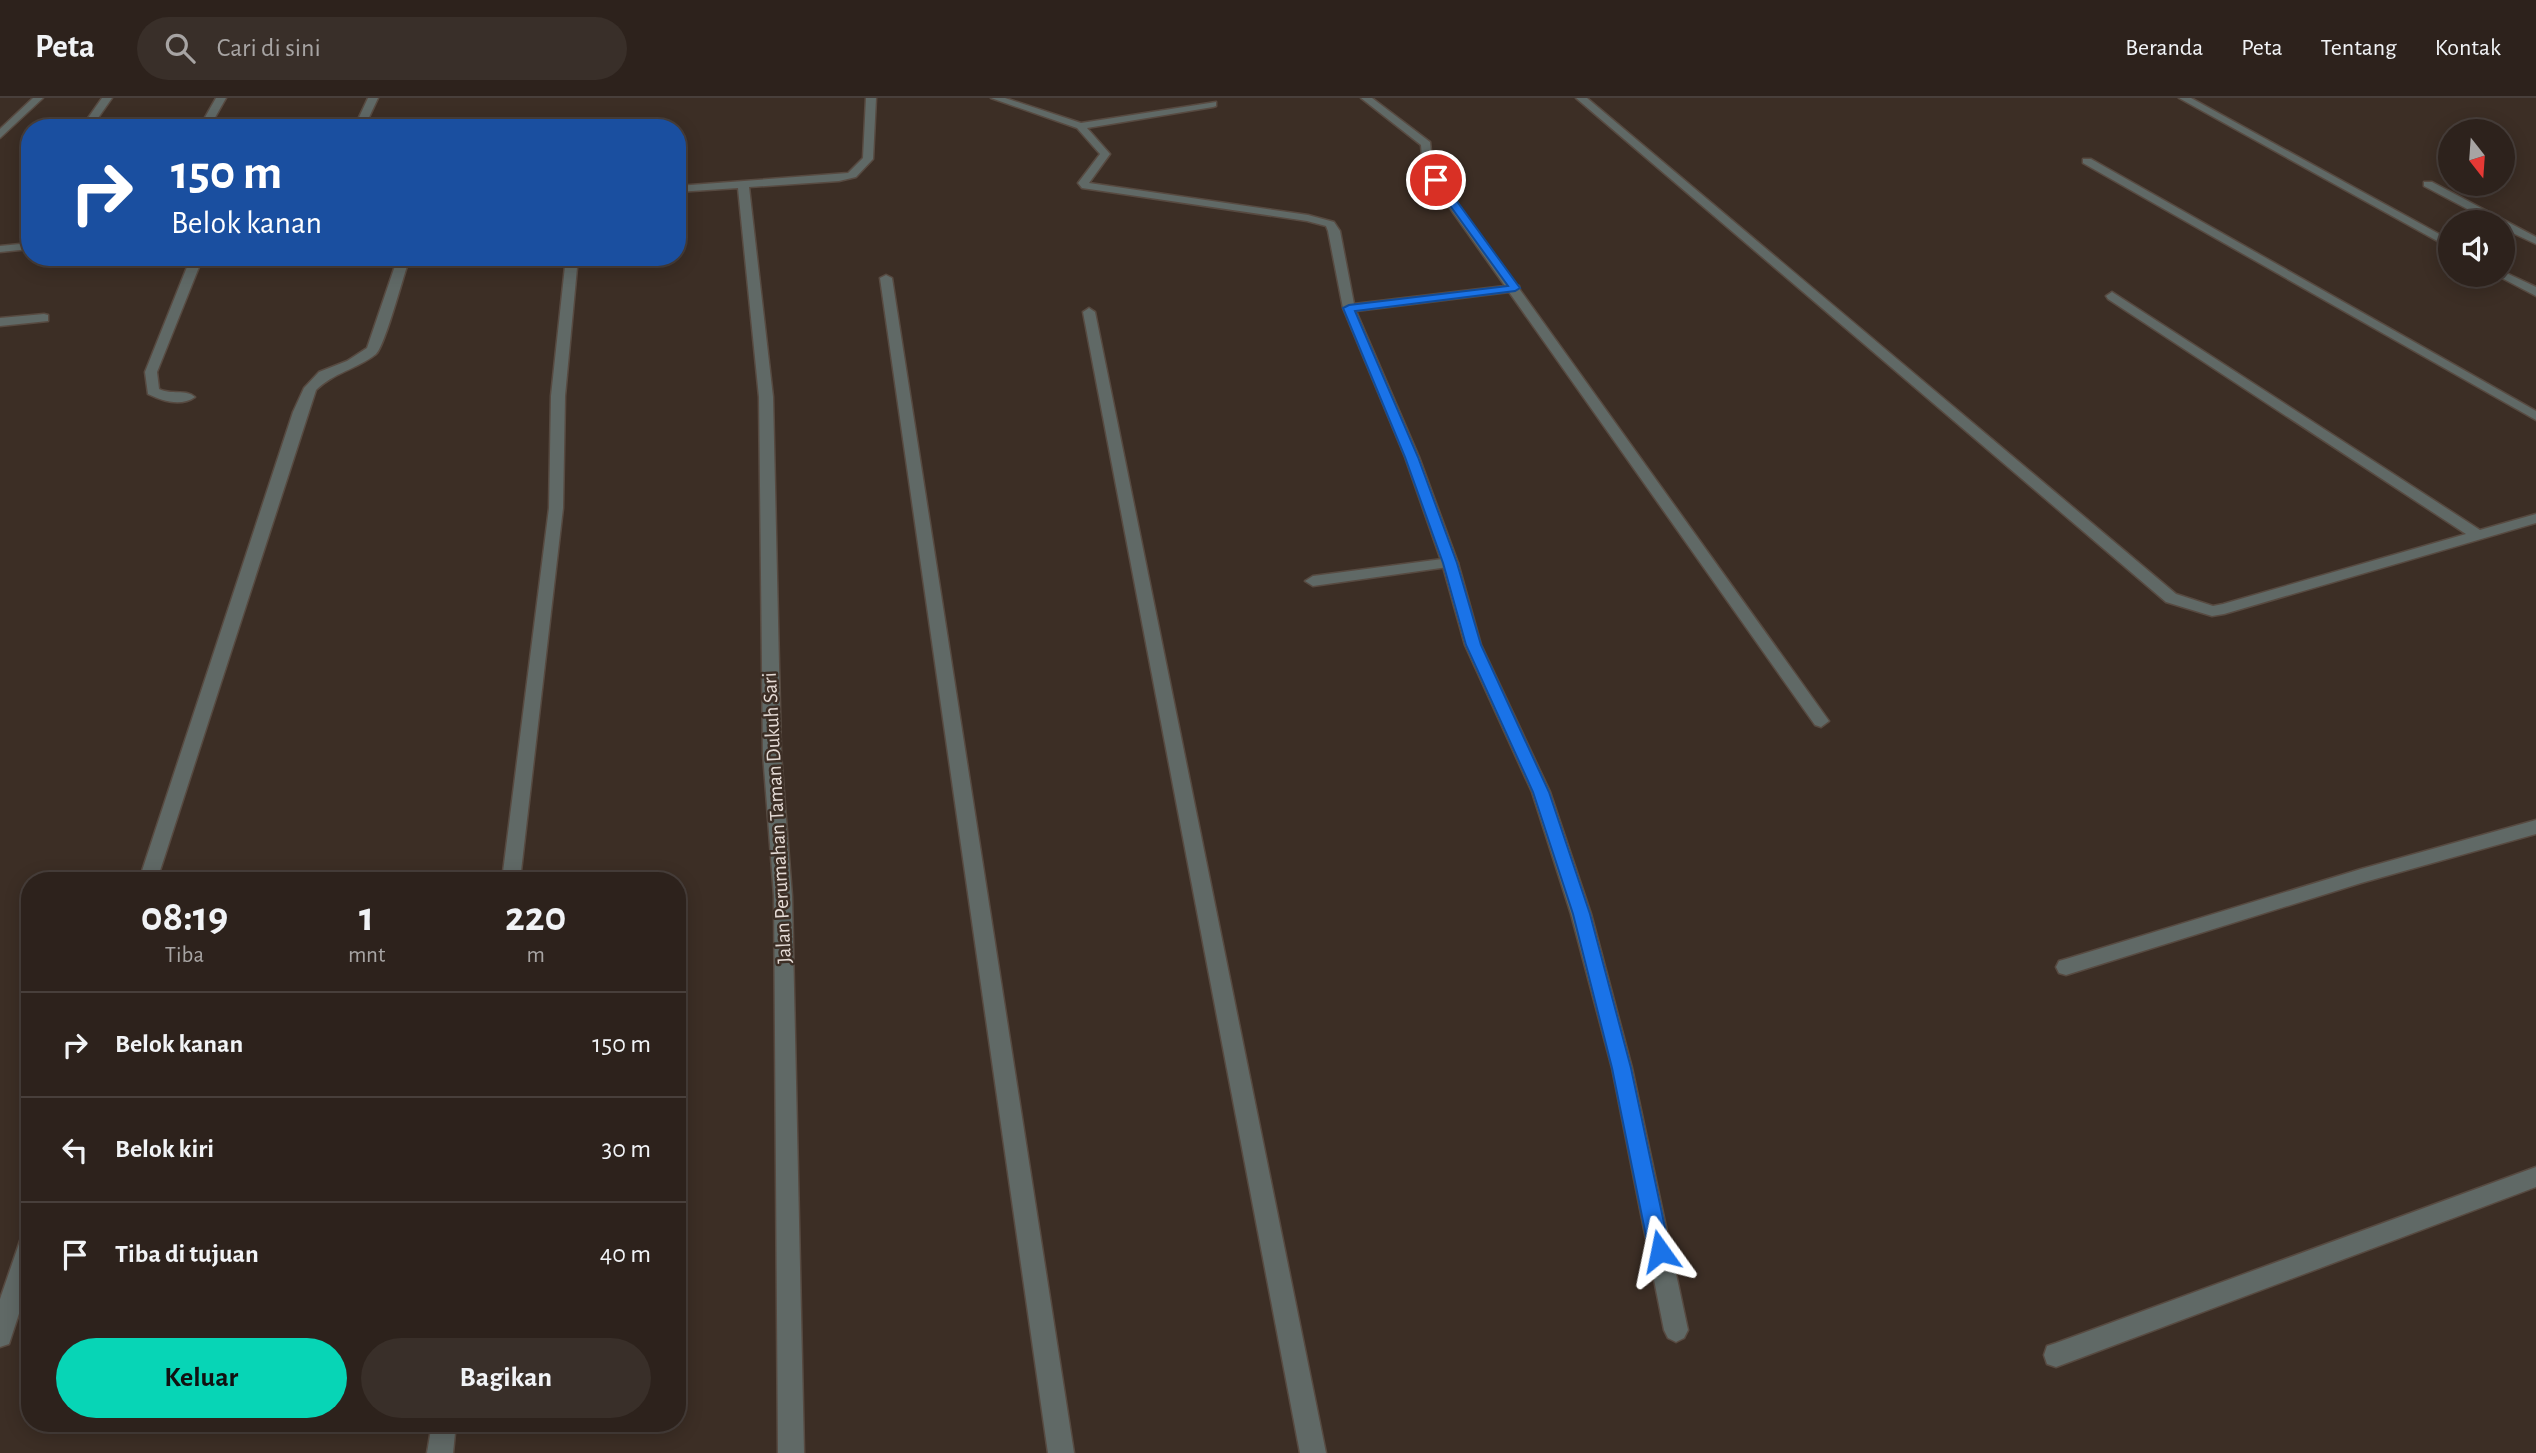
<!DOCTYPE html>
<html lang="id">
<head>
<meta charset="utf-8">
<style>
  :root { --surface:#2d221c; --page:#392f29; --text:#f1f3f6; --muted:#a7a4a3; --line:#483f3b; --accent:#07d5b6 }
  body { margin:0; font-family:"Alegreya Sans",sans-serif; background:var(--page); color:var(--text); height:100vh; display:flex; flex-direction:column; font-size:26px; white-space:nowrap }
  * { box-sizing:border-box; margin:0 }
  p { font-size:23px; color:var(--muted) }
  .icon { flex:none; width:38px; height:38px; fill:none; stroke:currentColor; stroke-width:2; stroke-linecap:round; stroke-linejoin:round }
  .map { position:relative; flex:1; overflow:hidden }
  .drawer { position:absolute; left:21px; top:774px; width:665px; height:560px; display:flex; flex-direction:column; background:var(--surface); border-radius:28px; box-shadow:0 4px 18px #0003,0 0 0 2px var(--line) }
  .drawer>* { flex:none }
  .top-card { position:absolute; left:21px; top:21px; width:665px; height:147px; border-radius:28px; box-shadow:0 4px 18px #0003,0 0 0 2px var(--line); background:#1a4fa0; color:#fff; overflow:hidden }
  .needle { width:46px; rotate:163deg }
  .tools { position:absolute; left:2438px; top:21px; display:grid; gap:14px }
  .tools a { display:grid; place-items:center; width:77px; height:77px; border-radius:50%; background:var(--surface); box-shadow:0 4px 18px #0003,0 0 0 2px var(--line); font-size:35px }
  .pin { position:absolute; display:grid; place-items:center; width:60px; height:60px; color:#fff; margin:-30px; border:4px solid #fff; border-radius:50%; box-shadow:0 2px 7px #0007 }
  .me { position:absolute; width:77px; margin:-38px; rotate:348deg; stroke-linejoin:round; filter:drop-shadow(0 0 5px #0008) }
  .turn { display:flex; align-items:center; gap:24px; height:147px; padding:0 35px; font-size:32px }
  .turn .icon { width:91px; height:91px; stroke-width:2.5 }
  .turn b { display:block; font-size:49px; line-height:60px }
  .eta { display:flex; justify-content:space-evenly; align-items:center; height:119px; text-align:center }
  .eta b { font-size:42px; font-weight:600; line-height:49px }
  .button { display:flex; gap:14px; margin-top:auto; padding:14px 35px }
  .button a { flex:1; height:80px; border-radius:42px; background:var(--accent); color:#111; font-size:28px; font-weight:600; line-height:80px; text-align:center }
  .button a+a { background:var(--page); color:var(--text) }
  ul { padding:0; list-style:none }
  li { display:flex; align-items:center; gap:21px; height:105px; padding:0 35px; border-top:2px solid var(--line) }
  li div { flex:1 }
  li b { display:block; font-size:26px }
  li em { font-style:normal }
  header { display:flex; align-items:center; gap:42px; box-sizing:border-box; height:98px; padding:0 35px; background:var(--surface); border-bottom:2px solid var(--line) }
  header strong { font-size:33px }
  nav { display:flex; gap:38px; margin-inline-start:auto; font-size:24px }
  .search { width:490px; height:63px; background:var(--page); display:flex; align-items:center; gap:18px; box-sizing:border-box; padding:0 24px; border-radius:38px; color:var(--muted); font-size:26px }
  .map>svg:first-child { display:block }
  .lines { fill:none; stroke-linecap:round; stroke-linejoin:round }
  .lane-casing { stroke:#574a41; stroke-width:3 }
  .street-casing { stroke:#574a41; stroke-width:3 }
  .lane { fill:#606966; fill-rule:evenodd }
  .street { fill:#606966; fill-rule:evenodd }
  .route { fill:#1a73e8; stroke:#114b97; stroke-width:2 }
  .labels { text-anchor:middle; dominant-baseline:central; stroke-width:5; stroke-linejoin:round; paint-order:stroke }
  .street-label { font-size:21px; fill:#e4dad5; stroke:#3c2e25 }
</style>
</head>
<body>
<header>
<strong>Peta</strong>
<div class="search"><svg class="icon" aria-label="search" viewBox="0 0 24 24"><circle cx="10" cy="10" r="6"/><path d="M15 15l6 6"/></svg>Cari di sini</div>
<nav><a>Beranda</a><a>Peta</a><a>Tentang</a><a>Kontak</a></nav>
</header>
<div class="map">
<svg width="2536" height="1355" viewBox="0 0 2536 1355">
  <rect width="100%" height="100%" fill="#3c2e25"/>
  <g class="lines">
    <defs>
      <path id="lane" d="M1450 460 1455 462 1458 465 1455 468 1313 488 1305 483 1313 478Z"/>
      <g id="street">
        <path d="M33 0H43L0 40V31Z"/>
        <path d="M102 0H112L91 30H81Z"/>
        <path d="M216 0H226L209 30H199Z"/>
        <path d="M368 0H378L364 30H354Z"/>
        <path d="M866 0H876L873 61 856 79 839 83 749 89 773 299 781 656 792 798 804 1355H778L774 798 763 656 759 299 738 90 677 94V88L848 75 863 60Z"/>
        <path d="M991 0H1005L1081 25 1216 4V8L1213 9 1087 30 1110 56 1089 85 1308 117 1334 124 1340 133 1354 206 1505 188 1423 72 1421 47 1361 0H1372L1430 44 1433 72 1516 187 1519 188 1520 192 1829 623 1821 629 1815 627 1509 194 1356 213 1419 359 1458 465 1481 547 1550 694 1591 816 1632 970 1688 1232 1684 1240 1676 1244 1668 1240 1664 1232 1612 970 1571 816 1532 694 1465 547 1442 465 1405 359 1343 210 1328 133 1326 128 1307 123 1082 90 1078 85 1100 56 1077 30Z"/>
        <path d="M1576 0H1587L2176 496 2213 508 2223 506 2466 436 2108 201 2106 198 2112 194 2480 432 2536 416V425L2224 516 2212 518 2166 504Z"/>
        <path d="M2179 0H2191L2450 142V150Z"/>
        <path d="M2083 61H2091L2536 313V322L2083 65Z"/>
        <path d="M2424 84H2432L2536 139V146L2502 130V124H2492L2424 88Z"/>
        <path d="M30 145V151L0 154V148Z"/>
        <path d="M191 159H203L157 274 159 291C171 297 186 291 195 299 181 309 162 303 148 296L145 274Z"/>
        <path d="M398 159H410C404 175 385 248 376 256 357 271 333 275 316 292L157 782H139L293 314 304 290 319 274 347 263 367 250Z"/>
        <path d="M566 159H578L565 298 563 410 520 782H502L549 410 551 298Z"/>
        <path d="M2502 173 2536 189V198L2498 178 2502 177Z"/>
        <path d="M886 177 892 180 1074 1355H1048L880 180Z"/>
        <path d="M1089 210 1095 214 1326 1355H1300L1083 214Z"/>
        <path d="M44 216 48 217V223L0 228V220Z"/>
        <path d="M2536 722V736L2361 785 2066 877 2059 875 2056 869 2059 863 2066 861 2361 771Z"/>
        <path d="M2536 1069V1089L2056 1269 2047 1266 2044 1257 2047 1248 2056 1245Z"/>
        <path d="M30 1134V1182L9 1246 0 1249V1201L22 1137Z"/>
        <path d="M432 1325H456L453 1355H427Z"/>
      </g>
    </defs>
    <use href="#lane" class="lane-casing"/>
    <use href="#street" class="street-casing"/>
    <use href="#lane" class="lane"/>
    <use href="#street" class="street"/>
  </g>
  <path class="route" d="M1433 80H1440L1520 190 1515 193 1355 213 1418 359 1457 465 1481 547 1549 694 1590 816 1631 970 1670 1153 1667 1161 1660 1164 1652 1161 1649 1153 1612 970 1573 816 1533 694 1466 547 1443 465 1405 359 1343 210 1349 207 1508 188 1433 84Z"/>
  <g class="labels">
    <g class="street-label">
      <text transform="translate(777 720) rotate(-93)">Jalan Perumahan Taman Dukuh Sari</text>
    </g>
  </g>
</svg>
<div class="tools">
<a><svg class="needle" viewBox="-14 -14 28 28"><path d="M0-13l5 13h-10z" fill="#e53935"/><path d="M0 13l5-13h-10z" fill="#a7a4a3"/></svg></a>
<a><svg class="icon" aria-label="sound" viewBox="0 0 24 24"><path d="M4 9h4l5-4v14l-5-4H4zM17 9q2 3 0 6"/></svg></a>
</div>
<div class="pin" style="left:1436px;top:82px;background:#d93025"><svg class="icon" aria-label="arrive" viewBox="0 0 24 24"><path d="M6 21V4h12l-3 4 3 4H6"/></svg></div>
<svg class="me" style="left:1660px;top:1153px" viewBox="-20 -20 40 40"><path d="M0-17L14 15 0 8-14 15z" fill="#1a73e8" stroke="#fff" stroke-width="4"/></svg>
<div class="top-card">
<div class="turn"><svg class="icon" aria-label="right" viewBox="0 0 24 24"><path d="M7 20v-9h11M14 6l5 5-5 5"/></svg><div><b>150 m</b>Belok kanan</div></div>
</div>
<section class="drawer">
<div class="eta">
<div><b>08:19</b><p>Tiba</p></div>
<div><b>1</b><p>mnt</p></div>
<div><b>220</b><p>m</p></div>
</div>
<ul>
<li><svg class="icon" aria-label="right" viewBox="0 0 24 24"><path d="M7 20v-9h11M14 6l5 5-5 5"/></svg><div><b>Belok kanan</b></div><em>150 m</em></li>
<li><svg class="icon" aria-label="left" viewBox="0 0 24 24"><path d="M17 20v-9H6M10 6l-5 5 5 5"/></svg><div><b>Belok kiri</b></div><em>30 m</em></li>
<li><svg class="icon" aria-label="arrive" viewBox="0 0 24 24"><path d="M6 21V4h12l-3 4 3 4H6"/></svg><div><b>Tiba di tujuan</b></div><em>40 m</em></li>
</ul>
<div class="button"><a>Keluar</a><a>Bagikan</a></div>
</section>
</div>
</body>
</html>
